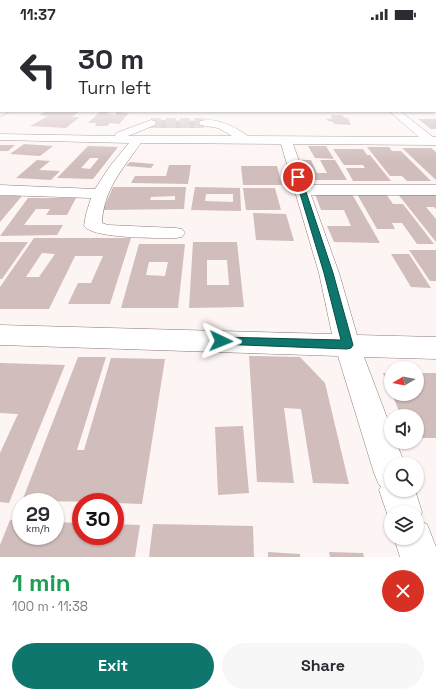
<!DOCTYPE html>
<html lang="en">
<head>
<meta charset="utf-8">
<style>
  :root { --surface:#fff; --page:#f7f7f7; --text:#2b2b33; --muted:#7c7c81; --accent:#0f766e }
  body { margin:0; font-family:"Space Grotesk",sans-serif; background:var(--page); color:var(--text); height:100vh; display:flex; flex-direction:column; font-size:15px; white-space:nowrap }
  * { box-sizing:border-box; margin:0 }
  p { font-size:13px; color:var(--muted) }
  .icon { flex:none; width:22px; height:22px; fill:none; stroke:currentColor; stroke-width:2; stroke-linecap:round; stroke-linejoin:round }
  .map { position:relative; height:529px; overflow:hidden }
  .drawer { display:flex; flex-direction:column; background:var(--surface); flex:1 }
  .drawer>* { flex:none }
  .banner { position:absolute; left:0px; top:0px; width:436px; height:84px; box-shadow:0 1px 3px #0004; background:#fff; color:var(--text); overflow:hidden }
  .needle { width:26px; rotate:260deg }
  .tools { position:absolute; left:384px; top:333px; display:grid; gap:8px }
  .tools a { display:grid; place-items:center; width:40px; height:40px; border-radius:50%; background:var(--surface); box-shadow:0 1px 3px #0004; font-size:20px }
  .speed { position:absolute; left:12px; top:465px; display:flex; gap:8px; font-size:20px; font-weight:700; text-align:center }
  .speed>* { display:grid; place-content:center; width:52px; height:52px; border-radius:50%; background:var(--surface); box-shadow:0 1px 3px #0004; line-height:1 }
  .speed small { font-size:10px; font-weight:400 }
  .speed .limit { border:6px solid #d22; background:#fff; color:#111 }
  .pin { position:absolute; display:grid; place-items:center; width:34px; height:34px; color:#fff; margin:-17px; border:2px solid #fff; border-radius:50%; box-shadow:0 1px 4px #0007 }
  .me { position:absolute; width:44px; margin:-22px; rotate:92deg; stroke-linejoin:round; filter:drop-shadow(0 0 3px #0008) }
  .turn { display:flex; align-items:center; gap:14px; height:84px; padding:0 12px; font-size:18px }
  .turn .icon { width:52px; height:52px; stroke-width:2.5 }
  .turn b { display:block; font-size:28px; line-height:34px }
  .round { display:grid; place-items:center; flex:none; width:42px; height:42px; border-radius:21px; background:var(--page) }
  .head { display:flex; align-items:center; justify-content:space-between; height:68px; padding:0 12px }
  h1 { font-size:24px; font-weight:600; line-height:30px; color:#1e9e55 }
  .cta { display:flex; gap:8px; margin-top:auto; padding:8px 12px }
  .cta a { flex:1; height:46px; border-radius:24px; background:var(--accent); color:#fff; font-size:16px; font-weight:600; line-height:46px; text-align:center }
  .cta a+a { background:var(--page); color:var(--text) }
  .status { display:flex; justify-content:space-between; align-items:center; height:28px; padding:0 20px; background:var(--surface); direction:ltr }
  .status svg { height:11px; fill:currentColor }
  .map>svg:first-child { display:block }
  .building { fill:#d0bdbc; fill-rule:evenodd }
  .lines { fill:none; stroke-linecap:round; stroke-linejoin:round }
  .minor-tunnel { stroke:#d4cdcc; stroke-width:10; stroke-dasharray:10 4.5; stroke-linecap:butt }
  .minor-casing { stroke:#8e7c7b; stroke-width:1 }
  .minor { fill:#fff; fill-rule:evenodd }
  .route { fill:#0f766e; stroke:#0a4d48 }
</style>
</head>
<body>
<div class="status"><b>11:37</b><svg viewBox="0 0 49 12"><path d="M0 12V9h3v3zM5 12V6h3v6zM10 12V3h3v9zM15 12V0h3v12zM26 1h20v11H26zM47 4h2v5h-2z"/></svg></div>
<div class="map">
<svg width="436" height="529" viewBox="0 0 436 529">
  <rect width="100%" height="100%" fill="#fdf5f4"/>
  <g class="building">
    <path d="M46 83H80L72 89H80L66 100 30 98 48 88 39 87Z"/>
    <path d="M100 84H109L107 86 115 87 117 84 129 85 119 96 110 95 107 98H95L97 95H88Z"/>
    <path d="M331 87H342L343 89 348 90 351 97 334 96 333 94 328 93 326 90 332 91Z"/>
    <path d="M418 91H436V101H431Z"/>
    <path d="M152 92 204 93 203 100H148Z"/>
    <path d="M24 116 53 118 40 128 10 126Z"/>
    <path d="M0 117H15L8 123H0Z"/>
    <path d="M88 118 118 119 93 151 57 150ZM90 130H99L90 141 81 140Z"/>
    <path d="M308 118H326L334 131 315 130Z"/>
    <path d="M367 119H389L392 123H401L431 153H407L402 148H390Z"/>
    <path d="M402 120H431L436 124V152Z"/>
    <path d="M333 121H363L367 127H370L391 153H353L346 140H365L363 137H344Z"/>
    <path d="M37 132 50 133 39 142 60 143 51 152 16 150Z"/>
    <path d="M302 132H311L317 145H327L320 132H335L347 152H311Z"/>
    <path d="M130 134 154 136 151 140 126 138Z"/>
    <path d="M169 137H191L188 156 131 155 135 148H166Z"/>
    <path d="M241 138H277L282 157H243Z"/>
    <path d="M113 159H186L184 181 103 182ZM175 168V172H150L151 169Z"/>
    <path d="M195 159 240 160 241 183 191 182ZM206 166H233V174L205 173Z"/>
    <path d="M243 160H275L281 182H246Z"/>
    <path d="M397 165H436V181L434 179H426L436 191V214Z"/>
    <path d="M315 166H352L380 215 334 214 327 198H351L344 182H321Z"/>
    <path d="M357 166H386L393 176H403L434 216H417L402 195H392L395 201H377Z"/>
    <path d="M0 168H22L0 194Z"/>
    <path d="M28 170H76L67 187H46L50 181H36L24 197H63L57 207 0 208Z"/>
    <path d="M253 185 286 186 294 213 256 212Z"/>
    <path d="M34 210H131L110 276H68L78 255H91L103 228H75L49 281H0V259ZM42 225 55 226 39 249H26Z"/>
    <path d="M0 214H28L2 251H0Z"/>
    <path d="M193 214H237L244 279 189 280ZM207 232H227L229 257H207Z"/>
    <path d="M139 216H185L178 280H121ZM149 234H168L165 248 146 247Z"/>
    <path d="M409 222H436V253H430Z"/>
    <path d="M391 226H409L431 260 411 259Z"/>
    <path d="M249 328 300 329 325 355 349 456 313 455 301 381 284 380 294 455 257 454Z"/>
    <path d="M78 329H106L77 422H84L111 330 165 331 142 476 115 475V474L22 473Z"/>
    <path d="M0 335 65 337 9 475 0 474V425L18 386 0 385Z"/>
    <path d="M383 345H391V364Z"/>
    <path d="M417 345H436V410H417V388H401L392 366H417Z"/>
    <path d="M243 398 249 465 218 467 215 399Z"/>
    <path d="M10 492 21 493V508H55V494L81 495V508H115V496L140 497 135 529H0V517Z"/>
    <path d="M153 496 253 498 254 529H149Z"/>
    <path d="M268 524 300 526V529H268Z"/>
    <path d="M329 524 363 525 364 529H330Z"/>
  </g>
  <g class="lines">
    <path class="minor-tunnel" d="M151 95H204"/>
    <defs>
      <g id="minor">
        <path d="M1 81V83H10L0 89Z"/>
        <path d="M389 83H400L433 109H436V117L293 116 308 157H436V167H311L339 245 357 307 436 309V331L364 329 391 400V414H396L405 436H391V462H415L422 484 419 493 427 496 436 519V529H400L394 510H417V484H391V497L379 462 381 458 379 457 374 445 338 328 0 317V297L332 306 319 245 281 116 141 115C123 140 103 163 102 195L108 197 176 200 182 201 185 205 182 209 176 210C159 210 93 211 84 198L86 186 91 170 0 167V157L95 161 110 138 129 115 0 112V106L115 108 116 105 151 92 155 93 156 95 155 97 128 108H232L218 100 200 97 199 95 200 93C217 89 235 99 248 108L419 109Z"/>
      </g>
    </defs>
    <use href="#minor" class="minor-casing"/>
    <use href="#minor" class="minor"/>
  </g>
  <linearGradient id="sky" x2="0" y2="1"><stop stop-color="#9e9ebc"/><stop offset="0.45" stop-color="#fefafa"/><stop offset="1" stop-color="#fefafa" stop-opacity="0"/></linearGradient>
  <rect width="436" height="135" fill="url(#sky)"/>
  <path class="route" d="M298 147 301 149 333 245 353 317 351 320 347 321 217 316 216 313 217 310 221 309 341 312 324 245 295 149Z"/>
</svg>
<div class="tools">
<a><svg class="needle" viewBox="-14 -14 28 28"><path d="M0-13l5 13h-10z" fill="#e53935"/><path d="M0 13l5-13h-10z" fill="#7c7c81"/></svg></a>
<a><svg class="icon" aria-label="sound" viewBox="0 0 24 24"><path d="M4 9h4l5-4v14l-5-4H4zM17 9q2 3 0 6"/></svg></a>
<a><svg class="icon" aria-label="search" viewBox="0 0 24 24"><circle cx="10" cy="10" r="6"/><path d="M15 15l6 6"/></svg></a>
<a><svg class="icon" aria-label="layers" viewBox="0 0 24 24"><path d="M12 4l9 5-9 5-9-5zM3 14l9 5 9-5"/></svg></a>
</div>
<div class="speed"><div>29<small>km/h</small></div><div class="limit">30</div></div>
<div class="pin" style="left:298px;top:149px;background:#d93025"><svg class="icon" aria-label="arrive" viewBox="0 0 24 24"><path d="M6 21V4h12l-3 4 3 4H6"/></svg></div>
<svg class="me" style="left:221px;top:313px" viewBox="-20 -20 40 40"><path d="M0-17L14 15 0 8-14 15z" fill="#0f766e" stroke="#fff" stroke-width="4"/></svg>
<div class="banner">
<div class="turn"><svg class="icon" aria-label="left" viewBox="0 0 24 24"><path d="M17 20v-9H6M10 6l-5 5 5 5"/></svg><div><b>30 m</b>Turn left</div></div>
</div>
</div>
<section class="drawer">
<div class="head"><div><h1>1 min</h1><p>100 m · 11:38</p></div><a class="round" style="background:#d93025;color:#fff"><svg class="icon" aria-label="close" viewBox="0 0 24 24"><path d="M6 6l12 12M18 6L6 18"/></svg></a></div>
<div class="cta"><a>Exit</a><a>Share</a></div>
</section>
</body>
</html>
